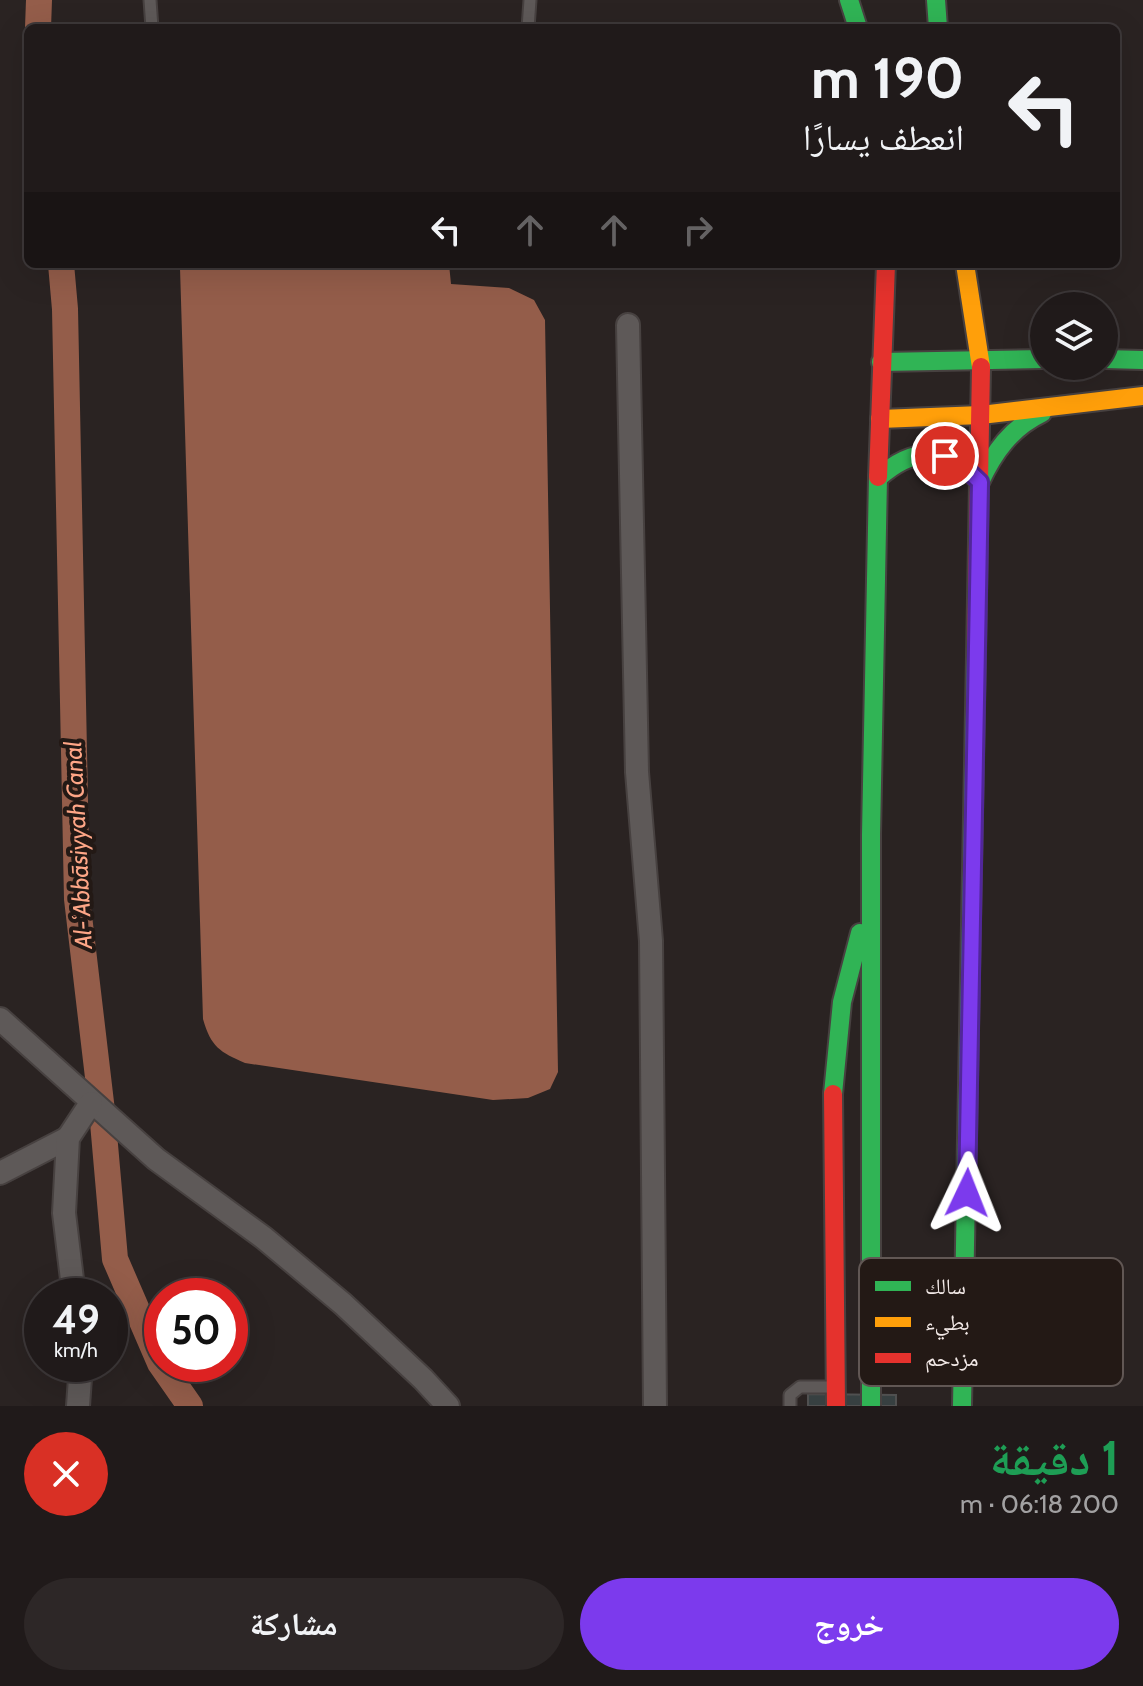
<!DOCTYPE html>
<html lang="ar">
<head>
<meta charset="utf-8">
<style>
  :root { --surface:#201a1a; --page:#2d2727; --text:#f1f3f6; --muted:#a2a1a2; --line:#3d3839; --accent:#7c3aed }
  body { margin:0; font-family:Cabin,"Noto Naskh Arabic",sans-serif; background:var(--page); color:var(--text); direction:rtl; height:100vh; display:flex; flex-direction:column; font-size:30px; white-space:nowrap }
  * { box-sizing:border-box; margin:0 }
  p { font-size:26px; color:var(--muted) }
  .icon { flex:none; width:44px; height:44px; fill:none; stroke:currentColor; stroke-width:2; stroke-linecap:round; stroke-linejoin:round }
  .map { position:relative; height:1406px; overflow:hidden; direction:ltr }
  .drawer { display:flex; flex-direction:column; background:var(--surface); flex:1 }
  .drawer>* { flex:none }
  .top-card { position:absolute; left:24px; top:24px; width:1096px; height:244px; border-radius:12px; box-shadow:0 8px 32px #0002,0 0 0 2px var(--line); direction:rtl; background:#201a1a; color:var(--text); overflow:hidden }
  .controls { position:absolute; left:1030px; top:292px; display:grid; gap:16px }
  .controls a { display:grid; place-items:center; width:88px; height:88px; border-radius:50%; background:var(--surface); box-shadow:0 8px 32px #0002,0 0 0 2px var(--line); font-size:40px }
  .speed { position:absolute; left:24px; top:1278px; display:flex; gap:16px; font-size:40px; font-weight:700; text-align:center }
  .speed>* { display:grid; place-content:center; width:104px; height:104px; border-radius:50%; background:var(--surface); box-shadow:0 8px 32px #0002,0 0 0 2px var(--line); line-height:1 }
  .speed small { font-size:20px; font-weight:400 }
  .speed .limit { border:12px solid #d22; background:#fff; color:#111 }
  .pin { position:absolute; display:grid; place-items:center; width:68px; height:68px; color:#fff; margin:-34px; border:4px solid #fff; border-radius:50%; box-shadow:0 2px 8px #0007 }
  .me { position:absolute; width:88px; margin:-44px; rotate:2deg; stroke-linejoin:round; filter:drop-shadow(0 0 6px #0008) }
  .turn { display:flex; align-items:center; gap:28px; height:168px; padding:0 24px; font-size:36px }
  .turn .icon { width:104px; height:104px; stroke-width:2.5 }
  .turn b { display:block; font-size:56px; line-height:68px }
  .lanes { display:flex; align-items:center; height:76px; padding:0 24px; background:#0003; justify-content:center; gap:40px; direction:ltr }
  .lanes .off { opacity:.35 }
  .round { display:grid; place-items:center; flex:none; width:84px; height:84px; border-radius:42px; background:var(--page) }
  .overview { display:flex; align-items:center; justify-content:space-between; height:136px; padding:0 24px }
  h1 { font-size:48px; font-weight:700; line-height:60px; color:#1e9e55 }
  .button { display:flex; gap:16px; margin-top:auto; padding:16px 24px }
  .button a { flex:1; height:92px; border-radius:48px; background:var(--accent); color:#fff; font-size:32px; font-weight:700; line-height:92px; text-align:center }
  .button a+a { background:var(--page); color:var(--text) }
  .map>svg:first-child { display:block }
  .water { fill:#945d4a }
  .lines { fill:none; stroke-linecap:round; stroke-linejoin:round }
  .canal { stroke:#945d4a; stroke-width:26 }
  .building { fill:#374041; stroke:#505050; stroke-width:2 }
  .lane-casing { stroke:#474140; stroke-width:15 }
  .street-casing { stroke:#474140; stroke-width:26 }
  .fast-casing { stroke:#474140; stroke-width:22 }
  .slow-casing { stroke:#474140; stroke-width:22 }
  .jam-casing { stroke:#474140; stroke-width:22 }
  .lane { stroke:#5e5958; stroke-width:11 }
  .street { stroke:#5e5958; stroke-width:22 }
  .fast { stroke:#30b455; stroke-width:18 }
  .slow { stroke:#ff9f0a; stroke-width:18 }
  .jam { stroke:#e5322d; stroke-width:18 }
  .route-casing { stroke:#51269a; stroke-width:20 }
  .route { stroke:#7c3aed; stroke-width:14 }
  .labels { text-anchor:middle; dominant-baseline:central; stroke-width:8; stroke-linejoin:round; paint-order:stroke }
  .water-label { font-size:24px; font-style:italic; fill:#fea687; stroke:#231915 }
  .key { fill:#231915; stroke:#615754; stroke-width:2 }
  .key-label { font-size:22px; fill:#f2e9e7 }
</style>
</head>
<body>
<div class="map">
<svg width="1143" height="1406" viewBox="0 0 1143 1406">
  <rect width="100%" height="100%" fill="#2a2322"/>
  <path class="water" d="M182 264H449L451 284 509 288 534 300 545 320 558 1072 550 1089 528 1098 493 1100 245 1063C220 1052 211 1047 203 1019L180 268Z"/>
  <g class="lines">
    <g class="canal">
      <path d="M38 28 39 0"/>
      <path d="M61 264 65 309 77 899 102 1111 115 1259 160 1363 190 1406"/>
    </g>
  </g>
  <path class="building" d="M808 1394 896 1395V1406H808Z"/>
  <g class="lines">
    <defs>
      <g id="lane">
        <path d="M150 0 152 28"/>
        <path d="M528 28 530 0"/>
        <path d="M790 1406V1395L800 1387H835"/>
      </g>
      <g id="street">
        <path d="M628 325 637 772 651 941 655 1406"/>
        <path d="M0 1019 156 1159 264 1238 343 1304 423 1379 448 1406"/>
        <path d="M0 1173 68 1138"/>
        <path d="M74 1296 64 1213 68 1138 91 1103"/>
        <path d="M78 1406 81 1364"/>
      </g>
      <g id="fast">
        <path d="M849 0 858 28"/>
        <path d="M936 0 938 28"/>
        <path d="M1104 359 1143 360"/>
        <path d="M881 362 1044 359"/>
        <path d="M878 478C915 445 946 447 980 482 994 452 1011 428 1042 413"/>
        <path d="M833 1094 842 1002 860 933"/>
        <path d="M871 1406V835L878 477"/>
        <path d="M962 1406 976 656"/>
      </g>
      <g id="slow">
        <path d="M965 264 981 367"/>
        <path d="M880 419 981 415 1143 396"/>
      </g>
      <g id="jam">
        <path d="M878 477 886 264"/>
        <path d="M976 656 981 367"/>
        <path d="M833 1094 836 1406"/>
      </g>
    </defs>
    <use href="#lane" class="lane-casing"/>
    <use href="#street" class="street-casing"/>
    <use href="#fast" class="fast-casing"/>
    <use href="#slow" class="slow-casing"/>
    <use href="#jam" class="jam-casing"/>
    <use href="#lane" class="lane"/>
    <use href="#street" class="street"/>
    <use href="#fast" class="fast"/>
    <use href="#slow" class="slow"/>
    <use href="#jam" class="jam"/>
  </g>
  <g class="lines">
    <defs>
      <path id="route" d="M945 456 959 462 980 482 967 1193"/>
    </defs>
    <use href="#route" class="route-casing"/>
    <use href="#route" class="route"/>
  </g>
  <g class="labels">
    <g class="water-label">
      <text transform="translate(78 845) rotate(-93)">Al-ʿAbbāsiyyah Canal</text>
    </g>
  </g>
  <rect x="859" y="1258" width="264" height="128" rx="12" class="key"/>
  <rect x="875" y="1281" width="36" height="10" fill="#30b455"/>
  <rect x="875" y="1317" width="36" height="10" fill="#ff9f0a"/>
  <rect x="875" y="1353" width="36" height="10" fill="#e5322d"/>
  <g class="key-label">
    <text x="925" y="1294">سالك</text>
    <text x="925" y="1330">بطيء</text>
    <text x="925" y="1366">مزدحم</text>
  </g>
</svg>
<div class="controls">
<a><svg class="icon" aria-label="layers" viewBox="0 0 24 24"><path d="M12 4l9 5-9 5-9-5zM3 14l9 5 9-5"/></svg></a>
</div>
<div class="speed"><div>49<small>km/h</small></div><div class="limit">50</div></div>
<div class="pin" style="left:945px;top:456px;background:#d93025"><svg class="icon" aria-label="arrive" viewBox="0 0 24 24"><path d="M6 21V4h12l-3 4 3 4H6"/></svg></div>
<svg class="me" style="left:967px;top:1193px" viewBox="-20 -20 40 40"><path d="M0-17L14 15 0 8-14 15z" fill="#7c3aed" stroke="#fff" stroke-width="4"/></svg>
<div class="top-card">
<div class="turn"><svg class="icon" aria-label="left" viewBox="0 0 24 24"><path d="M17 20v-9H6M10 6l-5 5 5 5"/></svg><div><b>190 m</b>انعطف يسارًا</div></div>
<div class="lanes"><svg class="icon" aria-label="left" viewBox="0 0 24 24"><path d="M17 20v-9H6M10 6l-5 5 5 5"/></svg><svg class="icon off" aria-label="ahead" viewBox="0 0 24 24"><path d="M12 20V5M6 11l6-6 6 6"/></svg><svg class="icon off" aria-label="ahead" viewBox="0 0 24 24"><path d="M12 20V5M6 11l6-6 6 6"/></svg><svg class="icon off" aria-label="right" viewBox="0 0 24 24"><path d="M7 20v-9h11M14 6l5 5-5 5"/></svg></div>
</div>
</div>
<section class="drawer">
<div class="overview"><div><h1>1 دقيقة</h1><p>200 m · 06:18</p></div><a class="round" style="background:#d93025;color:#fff"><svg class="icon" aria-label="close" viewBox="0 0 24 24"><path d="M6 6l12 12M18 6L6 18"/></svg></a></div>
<div class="button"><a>خروج</a><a>مشاركة</a></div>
</section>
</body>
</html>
